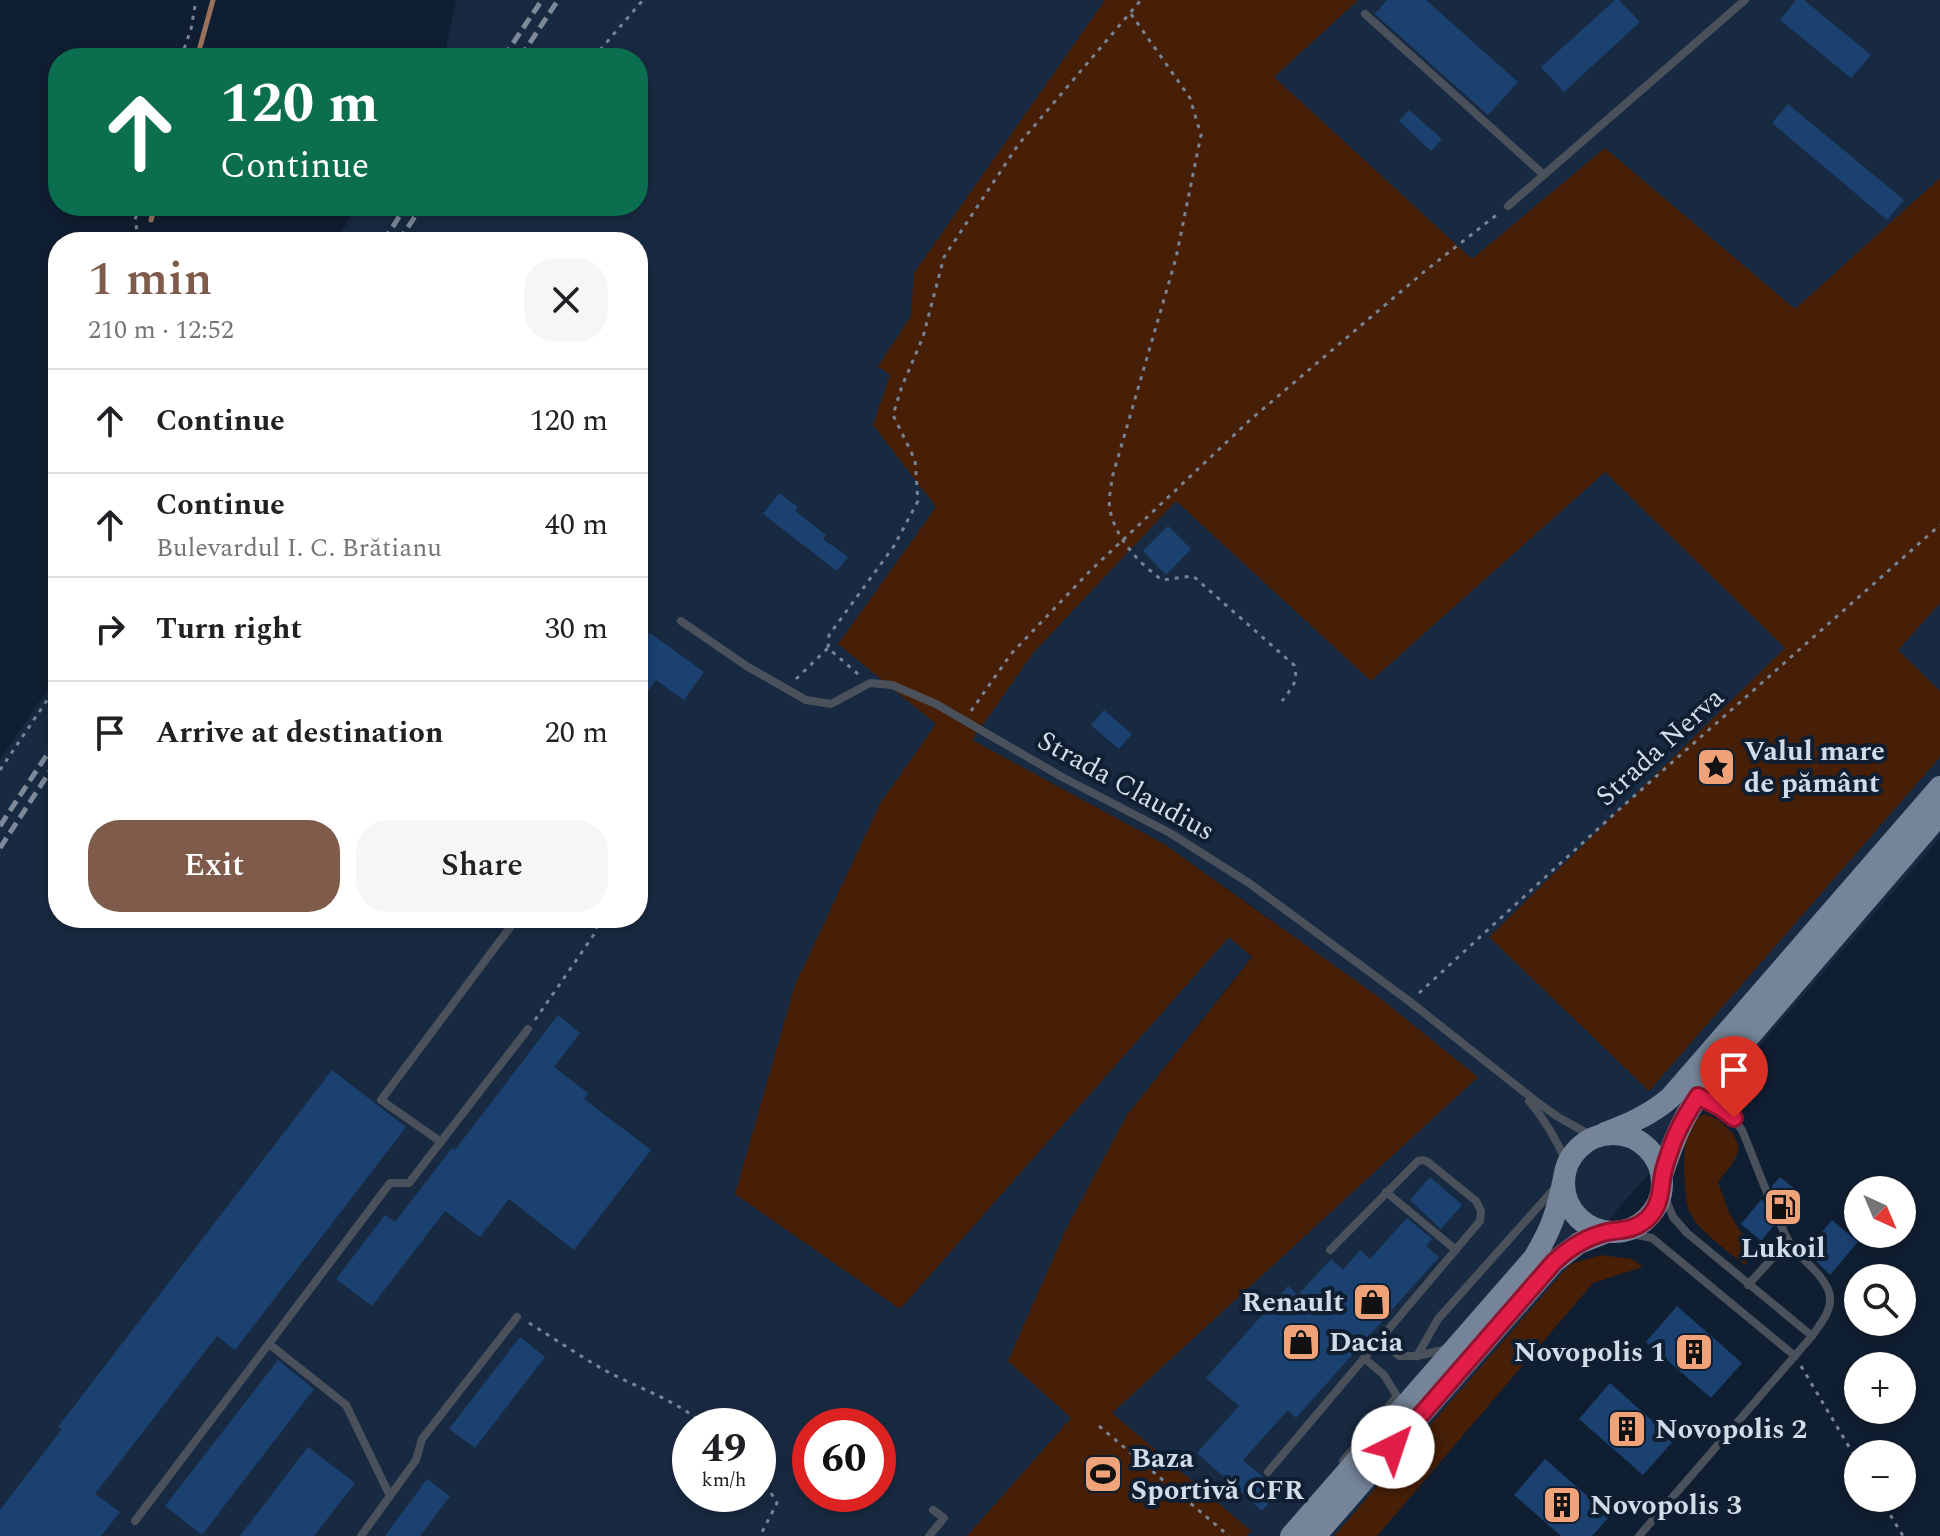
<!DOCTYPE html>
<html lang="en">
<head>
<meta charset="utf-8">
<style>
  :root { --surface:#fff; --page:#f6f6f6; --text:#202124; --muted:#757577; --line:#e0e0e0; --accent:#7e5b4a }
  body { margin:0; font-family:Spectral,serif; background:var(--page); color:var(--text); height:100vh; display:flex; flex-direction:column; font-size:30px; white-space:nowrap }
  * { box-sizing:border-box; margin:0 }
  p { font-size:26px; color:var(--muted) }
  .icon { flex:none; width:44px; height:44px; fill:none; stroke:currentColor; stroke-width:2; stroke-linecap:round; stroke-linejoin:round }
  .map { position:relative; flex:1; overflow:hidden }
  .panel { position:absolute; left:48px; top:232px; width:600px; height:696px; display:flex; flex-direction:column; background:var(--surface); border-radius:32px; box-shadow:0 4px 12px #0003 }
  .panel>* { flex:none }
  .guide { position:absolute; left:48px; top:48px; width:600px; height:168px; border-radius:32px; box-shadow:0 4px 12px #0003; background:#0b6e4f; color:#fff; overflow:hidden }
  .needle { width:52px; rotate:136deg }
  .controls { position:absolute; left:1844px; top:1176px; display:grid; gap:16px }
  .controls a { display:grid; place-items:center; width:72px; height:72px; border-radius:50%; background:var(--surface); box-shadow:0 4px 12px #0003; font-size:40px }
  .speed { position:absolute; left:672px; top:1408px; display:flex; gap:16px; font-size:40px; font-weight:700; text-align:center }
  .speed>* { display:grid; place-content:center; width:104px; height:104px; border-radius:50%; background:var(--surface); box-shadow:0 4px 12px #0003; line-height:1 }
  .speed small { font-size:20px; font-weight:400 }
  .speed .limit { border:12px solid #d22; background:#fff; color:#111 }
  .pin { position:absolute; display:grid; place-items:center; width:68px; height:68px; color:#fff; margin:-82px -34px; border-radius:50% 50% 50% 0; rotate:-45deg; box-shadow:0 0 8px #0007 }
  .pin .icon { rotate:45deg }
  .me { position:absolute; width:88px; margin:-44px; rotate:41deg; stroke-linejoin:round; filter:drop-shadow(0 0 6px #0008) }
  .turn { display:flex; align-items:center; gap:28px; height:168px; padding:0 40px; font-size:36px }
  .turn .icon { width:104px; height:104px; stroke-width:2.5 }
  .turn b { display:block; font-size:56px; line-height:68px }
  .round { display:grid; place-items:center; flex:none; width:84px; height:84px; border-radius:32px; background:var(--page) }
  .headline { display:flex; align-items:center; justify-content:space-between; height:136px; padding:0 40px }
  h1 { font-size:48px; font-weight:600; line-height:60px; color:var(--accent) }
  .cta { display:flex; gap:16px; margin-top:auto; padding:16px 40px }
  .cta a { flex:1; height:92px; border-radius:32px; background:var(--accent); color:#fff; font-size:32px; font-weight:600; line-height:92px; text-align:center }
  .cta a+a { background:var(--page); color:var(--text) }
  ul { padding:0; list-style:none }
  li { display:flex; align-items:center; gap:24px; height:104px; padding:0 40px; border-top:2px solid var(--line) }
  li div { flex:1 }
  li b { display:block; font-size:30px }
  li em { font-style:normal }
  .map>svg:first-child { display:block }
  .built { fill:#182a41; fill-rule:evenodd }
  .green { fill:#461f06 }
  .lines { fill:none; stroke-linecap:round; stroke-linejoin:round }
  .stream { stroke:#98725d; stroke-width:5 }
  .building { fill:#1b4171 }
  .path { stroke:#788393; stroke-width:3; stroke-dasharray:4 6; stroke-linecap:butt }
  .service { stroke:#4a515b; stroke-width:8 }
  .primary { stroke:#758498; stroke-width:22 }
  .rail { stroke:#7d8898; stroke-width:5; stroke-dasharray:12 6; stroke-linecap:butt }
  .route-casing { stroke:#92132f; stroke-width:20 }
  .route { stroke:#e11d48; stroke-width:14 }
  .labels { text-anchor:middle; dominant-baseline:central; stroke-width:8; stroke-linejoin:round; paint-order:stroke }
  .street-label { font-size:28px; fill:#d2dbe8; stroke:#101e31 }
  .poi-label { font-size:28px; font-weight:bold; fill:#d2dbe8; stroke:#101e31; text-anchor:start }
</style>
</head>
<body>
<div class="map">
<svg width="1940" height="1536" viewBox="0 0 1940 1536">
  <rect width="100%" height="100%" fill="#101e31"/>
  <path class="built" d="M456 0H1940V838L1334 1536H0V760L58 674V918H638V242H335L357 206H638V58H444ZM972 740 1164 844 1280 926 1127 1115 1252 956 1229 936 900 1309 735 1194ZM690 1426H758V1494H690ZM810 1426H878V1494H810Z"/>
  <g class="green">
    <path d="M1105 0H1358L1274 77 1472 259 1605 148 1795 309 1940 178V603L1898 650 1940 691V757L1649 1091 1489 937 1785 648 1605 472 1371 681 1176 501 1034 652 972 740 1164 844 1376 995 1478 1077 1112 1413 1251 1531 1247 1536H967L1071 1418 1008 1361 1067 1227 1127 1115 1252 957 1229 937 900 1309 735 1194 795 985 881 802 936 724 838 644 936 507 873 425 890 375 878 366 911 316 914 273Z"/>
    <path d="M1704 1114C1713 1116 1719 1120 1726 1127 1750 1150 1734 1160 1718 1182L1729 1213 1751 1249V1256L1745 1265C1728 1251 1700 1232 1690 1213 1683 1199 1683 1147 1687 1132 1689 1124 1697 1117 1704 1114Z"/>
    <path d="M1601 1255 1632 1259 1643 1267 1593 1283 1377 1536H1334L1570 1264Z"/>
  </g>
  <g class="lines">
    <g class="stream">
      <path d="M197 58 213 0"/>
      <path d="M151 220 155 206"/>
    </g>
  </g>
  <g class="building">
    <path d="M1387 0H1426L1518 82 1488 115 1375 14Z"/>
    <path d="M1615 0H1619L1640 22 1564 92 1541 67Z"/>
    <path d="M1796 0H1804L1871 55 1851 78 1780 20Z"/>
    <path d="M1788 104 1904 200 1887 220 1772 123Z"/>
    <path d="M1409 110 1442 139 1431 151 1399 121Z"/>
    <path d="M779 493 798 507 795 511 826 535 823 539 848 557 837 571 763 514Z"/>
    <path d="M1168 526 1191 549 1166 575 1143 551Z"/>
    <path d="M650 633 704 672 684 700 656 680 638 705V649Z"/>
    <path d="M1104 710 1132 734 1119 749 1091 725Z"/>
    <path d="M558 1015 580 1033 554 1067 588 1093 584 1099 651 1150 574 1250 509 1199 480 1237 445 1211 372 1306 336 1279 385 1215 395 1222 452 1148 455 1150Z"/>
    <path d="M332 1070 406 1127 235 1350 217 1336 95 1494 120 1512 101 1536H0V1510L62 1429 58 1427Z"/>
    <path d="M1430 1177 1462 1205 1441 1229 1410 1200Z"/>
    <path d="M1780 1177 1800 1193 1783 1214 1772 1186Z"/>
    <path d="M1762 1199 1773 1226 1761 1241 1741 1224Z"/>
    <path d="M1407 1218 1432 1239 1426 1246 1439 1257 1296 1418 1288 1410 1243 1460 1279 1491 1262 1511 1197 1453 1239 1406 1206 1378 1288 1286 1298 1295 1331 1259 1343 1270 1360 1250 1370 1259Z"/>
    <path d="M1832 1220 1858 1242 1830 1275 1806 1251Z"/>
    <path d="M1677 1306 1742 1363 1711 1398 1646 1342Z"/>
    <path d="M520 1337 545 1357 475 1448 449 1429Z"/>
    <path d="M278 1360 314 1389 202 1535 165 1506Z"/>
    <path d="M1610 1383 1674 1440 1643 1475 1579 1419Z"/>
    <path d="M308 1447 355 1483 314 1536H240Z"/>
    <path d="M1545 1459 1610 1516 1592 1536H1561L1514 1495Z"/>
    <path d="M427 1479 450 1496 420 1536H385Z"/>
  </g>
  <g class="lines">
    <g class="path">
      <path d="M1131 14 1190 98 1201 135 1176 258 1112 478C1111 488 1108 501 1110 510 1116 539 1139 563 1162 580L1193 576 1294 665C1299 682 1292 687 1282 701"/>
      <path d="M600 50 643 0"/>
      <path d="M181 58 191 29 196 0"/>
      <path d="M139 206 135 220 139 242"/>
      <path d="M858 674 828 648 829 635 894 546 918 501 915 460 893 415 902 386 923 337 944 257 1018 145 1141 0"/>
      <path d="M796 679 828 648"/>
      <path d="M971 711 1011 654 1090 571 1250 420 1425 271 1499 213"/>
      <path d="M0 770 58 684"/>
      <path d="M1419 993 1624 805 1940 525"/>
      <path d="M535 1020 595 933 599 918"/>
      <path d="M529 1323C555 1339 581 1357 608 1372 640 1389 677 1400 705 1426"/>
      <path d="M1801 1366 1858 1462"/>
      <path d="M1099 1426 1229 1536"/>
      <path d="M758 1478 768 1488 777 1503 760 1536"/>
      <path d="M1880 1498 1903 1536"/>
    </g>
    <g class="service">
      <path d="M1365 14 1544 175"/>
      <path d="M1508 206 1745 0"/>
      <path d="M681 621 748 667 806 700 831 704 870 683 892 685 936 704 1062 777 1170 833 1249 883 1409 1001 1537 1102 1558 1117 1594 1137"/>
      <path d="M1529 1101C1546 1121 1557 1140 1567 1164"/>
      <path d="M441 1142 381 1100 517 918"/>
      <path d="M1662 1190 1673 1217 1687 1233 1812 1336"/>
      <path d="M1386 1192 1456 1250"/>
      <path d="M1622 1232 1652 1238 1795 1356"/>
      <path d="M1748 1285 1788 1241"/>
      <path d="M1380 1340 1399 1356H1417L1447 1349"/>
      <path d="M269 1344 346 1405 390 1496"/>
      <path d="M1417 1356 1438 1319 1555 1188"/>
      <path d="M1343 1461 1397 1396 1384 1375 1364 1358"/>
      <path d="M1268 1472 1480 1221 1481 1211 1476 1201 1428 1162 1423 1160 1418 1161 1330 1250"/>
      <path d="M135 1521 390 1183H409L528 1029"/>
      <path d="M361 1536 416 1460 422 1439 517 1317"/>
      <path d="M929 1536 944 1518 933 1510"/>
      <path d="M1639 1536 1812 1336C1821 1323 1834 1309 1829 1292 1822 1271 1797 1258 1787 1238 1770 1204 1757 1166 1742 1130 1730 1113 1716 1106 1699 1096"/>
    </g>
    <g class="primary">
      <path d="M1605 1133C1629 1124 1650 1115 1670 1098L1940 787"/>
      <circle cx="1613" cy="1183" r="49"/>
      <path d="M1662 1175C1672 1145 1680 1123 1698 1096L1940 814"/>
      <path d="M1291 1536 1534 1258C1552 1228 1557 1212 1564 1178"/>
      <path d="M1315 1536 1554 1262 1579 1243 1607 1232"/>
    </g>
    <g class="rail">
      <path d="M503 58 542 0"/>
      <path d="M520 58 558 0"/>
      <path d="M383 242 406 206"/>
      <path d="M398 242 422 206"/>
      <path d="M0 826 58 738"/>
      <path d="M0 848 58 759"/>
    </g>
  </g>
  <g class="lines">
    <defs>
      <path id="route" d="M1393 1447 1554 1262C1569 1248 1586 1237 1607 1232 1623 1229 1633 1231 1647 1219 1661 1206 1660 1191 1663 1174 1665 1164 1669 1154 1672 1145 1678 1127 1688 1112 1698 1096L1721 1108 1734 1118"/>
    </defs>
    <use href="#route" class="route-casing"/>
    <use href="#route" class="route"/>
  </g>
  <defs>
    <symbol id="sight-square" viewBox="-11 -11 22 22"><rect x="-9" y="-9" width="18" height="18" rx="4" fill="#f0a278" stroke="#101e31"/><path d="M0-6L1.8-2.2L6-1.7L2.9 1.2L3.7 5.4L0 3.3L-3.7 5.4L-2.9 1.2L-6-1.7L-1.8-2.2Z" fill="#111"/></symbol>
    <symbol id="fuel-square" viewBox="-11 -11 22 22"><rect x="-9" y="-9" width="18" height="18" rx="4" fill="#f0a278" stroke="#101e31"/><path d="M-5.5-6h7V0h2V4h1.3V-2.5L3-4.5l.8-.8L6-3V5H2.5V1h-1V6h-7ZM-4.2-4.7v3.2H.2V-4.7Z" fill="#111"/></symbol>
    <symbol id="shop-square" viewBox="-11 -11 22 22"><rect x="-9" y="-9" width="18" height="18" rx="4" fill="#f0a278" stroke="#101e31"/><path d="M-5-2.5h2.3a2.7 3.5 0 0 1 5.4 0H5L5.5 6h-11ZM-1.5-2.5h3a1.5 2.3 0 0 0-3 0Z" fill="#111"/></symbol>
    <symbol id="building-square" viewBox="-11 -11 22 22"><rect x="-9" y="-9" width="18" height="18" rx="4" fill="#f0a278" stroke="#101e31"/><path d="M-4-6H4V6H1V3H-1V6H-4ZM-2.5-4.3h1.7v1.8h-1.7ZM.8-4.3h1.7v1.8H.8ZM-2.5-1h1.7V.8h-1.7ZM.8-1h1.7V.8H.8Z" fill="#111"/></symbol>
    <symbol id="stadium-square" viewBox="-11 -11 22 22"><rect x="-9" y="-9" width="18" height="18" rx="4" fill="#f0a278" stroke="#101e31"/><path d="M0-5a6.5 5 0 1 0 0 10a6.5 5 0 1 0 0-10ZM-3.5-1.8h7v3.6h-7Z" fill="#111"/></symbol>
  </defs>
  <g fill-rule="evenodd">
    <use href="#sight-square" x="1694" y="745" width="44" height="44"/>
    <use href="#fuel-square" x="1761" y="1185" width="44" height="44"/>
    <use href="#shop-square" x="1350" y="1280" width="44" height="44"/>
    <use href="#shop-square" x="1279" y="1320" width="44" height="44"/>
    <use href="#building-square" x="1672" y="1330" width="44" height="44"/>
    <use href="#building-square" x="1605" y="1407" width="44" height="44"/>
    <use href="#stadium-square" x="1081" y="1452" width="44" height="44"/>
    <use href="#building-square" x="1540" y="1483" width="44" height="44"/>
  </g>
  <g class="labels">
    <g class="street-label">
      <text transform="translate(1660 747) rotate(-42)">Strada Nerva</text>
      <text transform="translate(1126 786) rotate(29)">Strada Claudius</text>
    </g>
    <g class="poi-label">
      <text x="1744" y="751">Valul mare<tspan x="1744" dy="32">de pământ</tspan></text>
      <text x="1783" y="1248" text-anchor="middle">Lukoil</text>
      <text x="1344" y="1302" text-anchor="end">Renault</text>
      <text x="1329" y="1342">Dacia</text>
      <text x="1666" y="1352" text-anchor="end">Novopolis 1</text>
      <text x="1655" y="1429">Novopolis 2</text>
      <text x="1131" y="1458">Baza<tspan x="1131" dy="32">Sportivă CFR</tspan></text>
      <text x="1590" y="1505">Novopolis 3</text>
    </g>
  </g>
</svg>
<div class="controls">
<a><svg class="needle" viewBox="-14 -14 28 28"><path d="M0-13l5 13h-10z" fill="#e53935"/><path d="M0 13l5-13h-10z" fill="#757577"/></svg></a>
<a><svg class="icon" aria-label="search" viewBox="0 0 24 24"><circle cx="10" cy="10" r="6"/><path d="M15 15l6 6"/></svg></a>
<a>+</a>
<a>−</a>
</div>
<div class="speed"><div>49<small>km/h</small></div><div class="limit">60</div></div>
<div class="pin" style="left:1734px;top:1118px;background:#d93025"><svg class="icon" aria-label="arrive" viewBox="0 0 24 24"><path d="M6 21V4h12l-3 4 3 4H6"/></svg></div>
<svg class="me" style="left:1393px;top:1447px" viewBox="-20 -20 40 40"><circle r="19" fill="#fff"/><path d="M0-13L10 11 0 6-10 11z" fill="#e11d48"/></svg>
<div class="guide">
<div class="turn"><svg class="icon" aria-label="ahead" viewBox="0 0 24 24"><path d="M12 20V5M6 11l6-6 6 6"/></svg><div><b>120 m</b>Continue</div></div>
</div>
<section class="panel">
<div class="headline"><div><h1>1 min</h1><p>210 m · 12:52</p></div><a class="round"><svg class="icon" aria-label="close" viewBox="0 0 24 24"><path d="M6 6l12 12M18 6L6 18"/></svg></a></div>
<ul>
<li><svg class="icon" aria-label="ahead" viewBox="0 0 24 24"><path d="M12 20V5M6 11l6-6 6 6"/></svg><div><b>Continue</b></div><em>120 m</em></li>
<li><svg class="icon" aria-label="ahead" viewBox="0 0 24 24"><path d="M12 20V5M6 11l6-6 6 6"/></svg><div><b>Continue</b><p>Bulevardul I. C. Brătianu</p></div><em>40 m</em></li>
<li><svg class="icon" aria-label="right" viewBox="0 0 24 24"><path d="M7 20v-9h11M14 6l5 5-5 5"/></svg><div><b>Turn right</b></div><em>30 m</em></li>
<li><svg class="icon" aria-label="arrive" viewBox="0 0 24 24"><path d="M6 21V4h12l-3 4 3 4H6"/></svg><div><b>Arrive at destination</b></div><em>20 m</em></li>
</ul>
<div class="cta"><a>Exit</a><a>Share</a></div>
</section>
</div>
</body>
</html>
